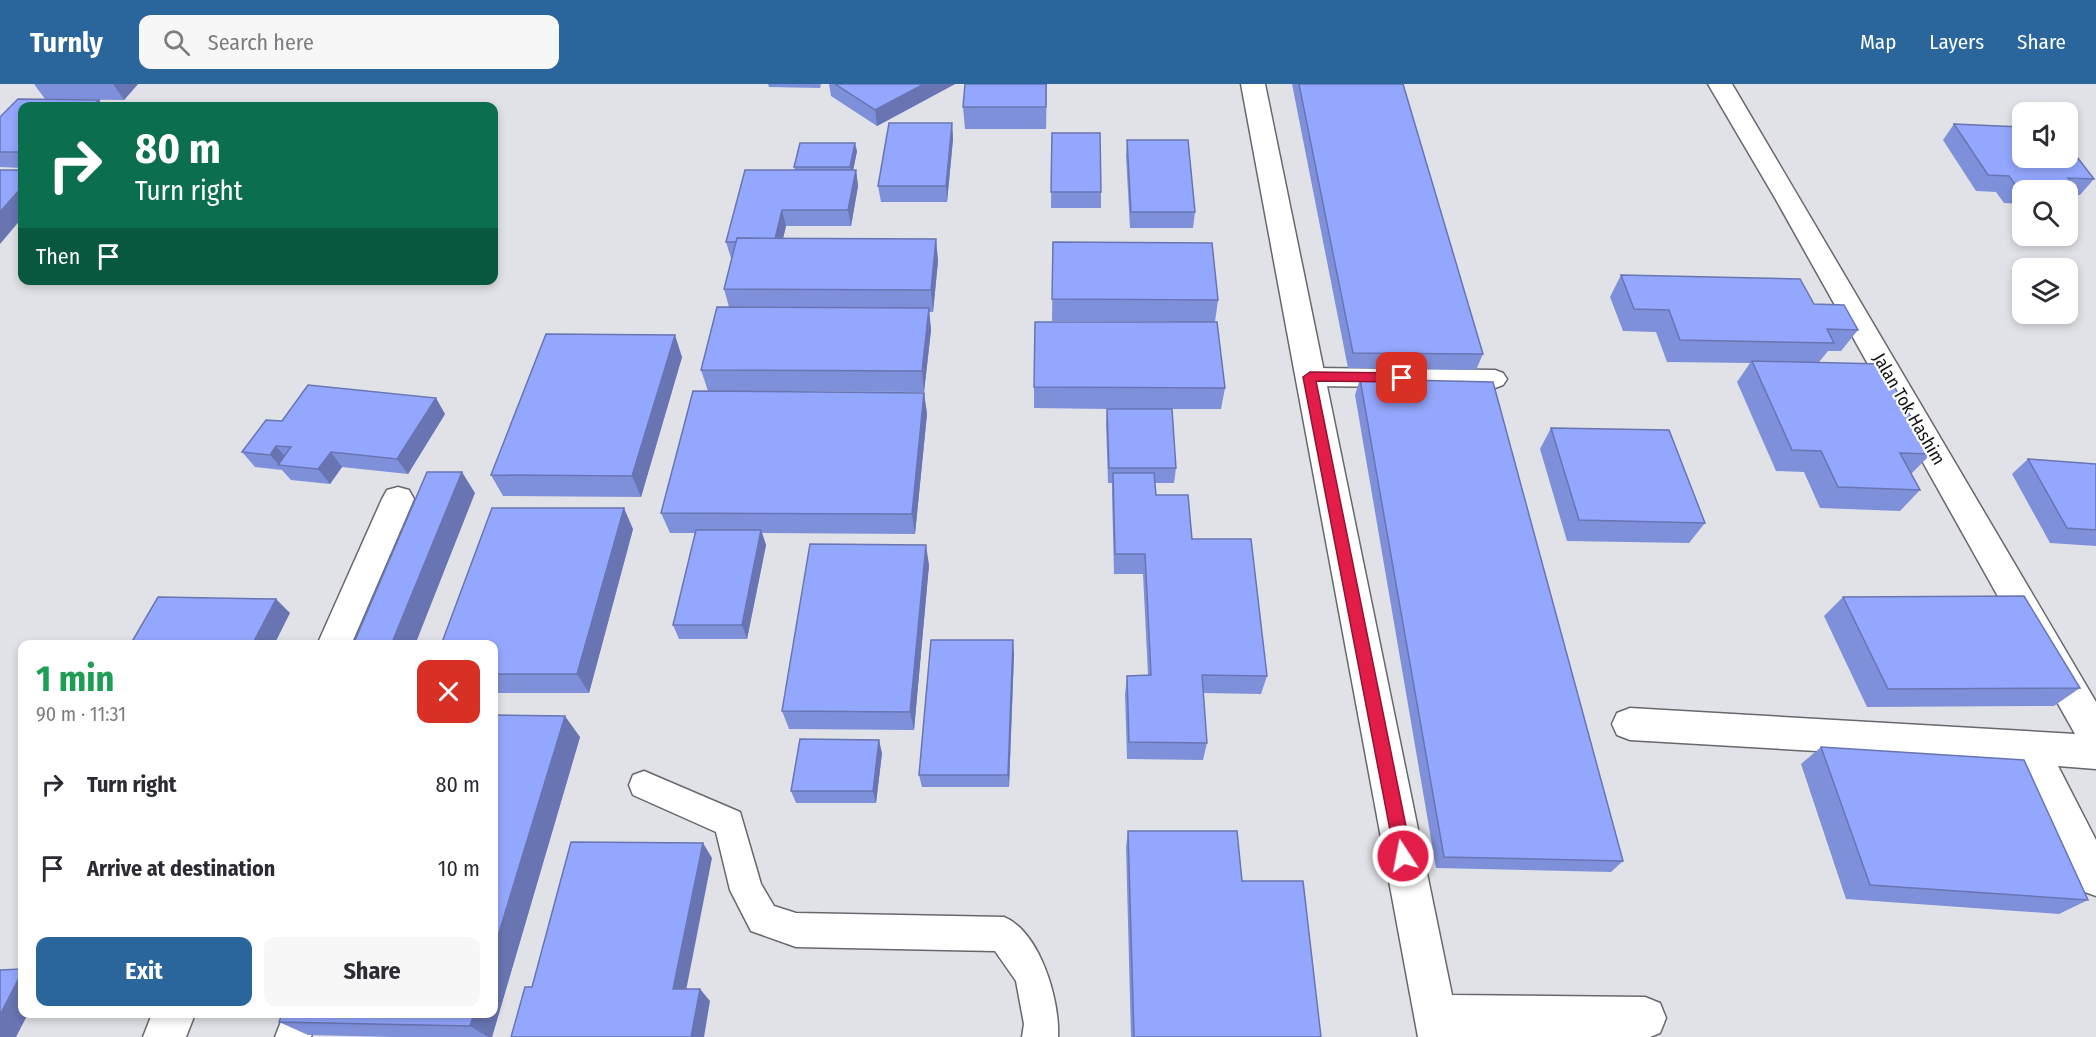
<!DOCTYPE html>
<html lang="en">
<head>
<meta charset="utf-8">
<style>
  :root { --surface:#fff; --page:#f7f7f7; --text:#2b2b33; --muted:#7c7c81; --accent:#2a659c }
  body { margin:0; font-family:"Fira Sans Condensed",sans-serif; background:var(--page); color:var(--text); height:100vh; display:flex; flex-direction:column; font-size:22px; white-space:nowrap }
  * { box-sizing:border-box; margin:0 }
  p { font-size:20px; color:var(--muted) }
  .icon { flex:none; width:33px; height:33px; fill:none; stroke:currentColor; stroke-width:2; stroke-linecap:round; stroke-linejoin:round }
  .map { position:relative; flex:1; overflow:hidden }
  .drawer { position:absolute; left:18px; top:556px; width:480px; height:378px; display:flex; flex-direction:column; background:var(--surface); border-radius:12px; box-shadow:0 3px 9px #0003 }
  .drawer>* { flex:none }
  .hud { position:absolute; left:18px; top:18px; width:480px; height:183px; border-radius:12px; box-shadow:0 3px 9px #0003; background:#0b6e4f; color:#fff; overflow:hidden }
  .tools { position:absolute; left:2012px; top:18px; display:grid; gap:12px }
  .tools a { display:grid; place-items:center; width:66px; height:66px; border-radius:12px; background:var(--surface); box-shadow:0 3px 9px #0003; font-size:30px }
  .pin { position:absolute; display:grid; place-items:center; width:51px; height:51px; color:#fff; margin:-26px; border-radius:12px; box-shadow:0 3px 9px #0006 }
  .me { position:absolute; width:66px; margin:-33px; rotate:349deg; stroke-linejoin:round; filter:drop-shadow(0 0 4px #0008) }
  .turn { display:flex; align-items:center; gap:21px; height:126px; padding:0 18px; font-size:27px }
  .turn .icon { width:78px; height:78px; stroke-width:2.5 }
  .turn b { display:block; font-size:42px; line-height:51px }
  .then { display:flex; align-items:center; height:57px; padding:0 18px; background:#0003; gap:12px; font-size:22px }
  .round { display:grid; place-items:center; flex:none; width:63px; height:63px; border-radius:12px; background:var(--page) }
  .head { display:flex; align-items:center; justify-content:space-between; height:102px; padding:0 18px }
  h1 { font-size:36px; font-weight:700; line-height:45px; color:#1e9e55 }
  .primary-button { display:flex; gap:12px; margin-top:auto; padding:12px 18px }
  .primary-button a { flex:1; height:69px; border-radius:12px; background:var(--accent); color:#fff; font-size:24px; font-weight:700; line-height:69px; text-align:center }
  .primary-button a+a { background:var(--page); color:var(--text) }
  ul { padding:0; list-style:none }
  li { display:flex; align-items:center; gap:18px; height:84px; padding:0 18px }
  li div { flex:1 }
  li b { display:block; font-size:22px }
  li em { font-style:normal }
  header { display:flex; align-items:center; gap:36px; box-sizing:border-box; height:84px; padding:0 30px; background:var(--accent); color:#fff }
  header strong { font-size:28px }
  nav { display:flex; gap:33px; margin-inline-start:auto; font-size:21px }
  .search { width:420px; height:54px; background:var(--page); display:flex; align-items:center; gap:15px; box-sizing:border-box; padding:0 21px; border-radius:12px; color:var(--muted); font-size:22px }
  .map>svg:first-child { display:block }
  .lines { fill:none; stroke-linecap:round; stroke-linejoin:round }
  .service-casing { stroke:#67686d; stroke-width:3 }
  .minor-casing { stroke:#67686d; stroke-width:3 }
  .service { fill:#fff; fill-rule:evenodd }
  .minor { fill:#fff; fill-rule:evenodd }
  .wall { fill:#7f90da }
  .shaded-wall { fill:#6875b2 }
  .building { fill:#94a7fe; stroke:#6875b2; stroke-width:1.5 }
  .route { fill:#e11d48; stroke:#92132f; stroke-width:1.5 }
  .labels { text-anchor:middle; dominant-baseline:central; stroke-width:4.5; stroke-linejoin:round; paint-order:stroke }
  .street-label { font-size:18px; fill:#111113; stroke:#fff }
</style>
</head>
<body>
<header>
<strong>Turnly</strong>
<div class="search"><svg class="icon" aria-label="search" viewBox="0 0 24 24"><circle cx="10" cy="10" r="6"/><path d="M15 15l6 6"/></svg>Search here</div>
<nav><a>Map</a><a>Layers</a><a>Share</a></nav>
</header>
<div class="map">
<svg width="2096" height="953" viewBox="0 0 2096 953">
  <rect width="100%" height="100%" fill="#e1e2e7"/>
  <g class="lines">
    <defs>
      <g id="service">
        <path d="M1310 284 1495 286 1503 289 1507 295 1503 301 1495 304 1310 302 1302 299 1298 293 1302 287Z"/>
        <path d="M644 687 740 728 761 800 774 822 796 829 1004 833C1040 848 1060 916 1058 953H1022L1024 940 1016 897 995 867 796 863 751 847 730 806 716 748 633 711 629 701 633 691Z"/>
        <path d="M284 930H318L311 953H275Z"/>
      </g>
      <g id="minor">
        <path d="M1241 0H1265L1452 911 1645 913 1660 919 1666 934 1660 949 1650 953H1418Z"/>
        <path d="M1708 0H1732L2096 618V685L2058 682 2096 756V812L2082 807 2062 771 2019 679 1630 656 1617 651 1612 640 1617 629 1630 624 2075 650 1775 114Z"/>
        <path d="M398 403 409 406 414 415 351 561H317L382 415 387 406Z"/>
        <path d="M152 930H195L186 953H143Z"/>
      </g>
    </defs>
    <use href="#service" class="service-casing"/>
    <use href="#minor" class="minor-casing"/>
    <use href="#service" class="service"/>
    <use href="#minor" class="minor"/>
  </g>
  <g class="wall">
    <path d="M34 0H138L124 16 45 15Z"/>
    <path d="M768 0H821L820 4 769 3Z"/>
    <path d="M829 0H955L877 42 831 12Z"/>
    <path d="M1047 0 1046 45H965L963 23Z"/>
    <path d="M1292 0H1403L1483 270 1476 286 1348 284Z"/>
    <path d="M18 15 99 16 103 22H22V84L0 83V33Z"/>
    <path d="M952 39 953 55 947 118H881L878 102Z"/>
    <path d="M1954 40 2094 95 2080 111H2072L2067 117V106H2022V120L2004 119 1996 108 1976 107 1943 56Z"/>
    <path d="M1052 49 1101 108V124H1051Z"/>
    <path d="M1127 56 1195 128 1193 144H1130L1126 72Z"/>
    <path d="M857 67 853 86H856L858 102 851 142H786L783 155H936L938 177 933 228H929L931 246 924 308 708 307 701 286 729 223 724 205 732 174H731L726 158 795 86 794 83Z"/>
    <path d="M1053 158 1218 216 1215 238 1052 237Z"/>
    <path d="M1621 191 1814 220 1858 246 1841 267H1828L1819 278 1931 370 1911 390 1920 406 1900 427 1820 424 1804 388 1776 387 1737 298 1750 279 1667 278 1656 248 1623 247 1610 213Z"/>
    <path d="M682 273 641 413 503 412 491 391Z"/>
    <path d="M1360 295 1623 777 1611 788 1436 784 1355 311Z"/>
    <path d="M1034 303 1225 304 1221 325H1172L1176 384 1174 399H1155L1156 411 1192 455 1267 592 1261 610 1203 609 1207 659 1203 676 1127 675 1125 610 1127 592 1148 591 1143 490H1114L1112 410V399H1108L1106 340 1107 325 1034 324Z"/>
    <path d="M924 309 927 330 915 450 762 449 766 461 747 555H679L673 541 695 449H670L661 429Z"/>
    <path d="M445 330 408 390 342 383 330 400 291 396 282 386 255 383 242 368 282 337Z"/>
    <path d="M1551 344 1705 439 1689 459 1567 457 1540 365Z"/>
    <path d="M2028 375 2096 380V462L2050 459 2012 390Z"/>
    <path d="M633 445 589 609H494V561Z"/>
    <path d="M929 481 914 646 789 645 782 627Z"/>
    <path d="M1843 513 2080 604 2054 622 1867 623 1824 532Z"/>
    <path d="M1014 570 1009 703H922L919 691Z"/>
    <path d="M580 653 492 953H393L308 951 279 938Z"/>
    <path d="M1821 663 2088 816 2059 830 1846 815 1801 680Z"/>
    <path d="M882 669 876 719H796L791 707Z"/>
    <path d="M1128 747 1242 797 1321 953H1131L1126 763Z"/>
  </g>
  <g class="shaded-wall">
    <path d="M113 0H138L124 16Z"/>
    <path d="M924 0H955L877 42 875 26Z"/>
    <path d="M99 16 103 22H93Z"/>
    <path d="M952 39 953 55 947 118 946 102Z"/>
    <path d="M855 59 857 67 852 92 850 83Z"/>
    <path d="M856 86 858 102 851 142 848 126Z"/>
    <path d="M22 103V134L0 160V128Z"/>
    <path d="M782 126 786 142 778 174 774 158Z"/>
    <path d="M936 155 938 177 933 228 931 206Z"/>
    <path d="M929 224 931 246 924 308 922 287Z"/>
    <path d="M675 251 682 273 641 413 632 392Z"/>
    <path d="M924 309 927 330 915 450 912 430Z"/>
    <path d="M436 314 445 330 408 390 397 375Z"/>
    <path d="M276 362 289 377 279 381 270 371Z"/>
    <path d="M331 368 342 383 330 400 318 385Z"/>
    <path d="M462 388 475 409 415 561H391Z"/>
    <path d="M624 424 633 445 589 609 577 590Z"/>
    <path d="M761 446 766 461 747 555 742 541Z"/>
    <path d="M926 461 929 481 914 646 910 628Z"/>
    <path d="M276 515 290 529 274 561H252Z"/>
    <path d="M1013 556 1014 570 1009 703 1008 691Z"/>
    <path d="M565 632 580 653 492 953H488L470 942 474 930H494V865Z"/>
    <path d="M879 656 882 669 876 719 873 707Z"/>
    <path d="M703 759 712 774 684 917 673 905Z"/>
    <path d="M22 888V930H28L16 953H0V931Z"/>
    <path d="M700 905 710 917 704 953H691Z"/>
  </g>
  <g class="building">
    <path d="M835 0H924L875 26Z"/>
    <path d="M965 0H1046V23H963Z"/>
    <path d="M1299 0H1403L1483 270 1353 269Z"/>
    <path d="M18 15 99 16 93 22H22V68H0V33Z"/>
    <path d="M889 39H952L946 102H878Z"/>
    <path d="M1954 40 2022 43V74H2067V60L2094 95 2068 94 2076 106 2017 103 2009 92 1988 91Z"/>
    <path d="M1052 49H1100L1101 108H1051Z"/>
    <path d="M1127 56H1188L1195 128H1131Z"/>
    <path d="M800 59H855L850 83H794Z"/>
    <path d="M0 86H22V103L0 128Z"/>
    <path d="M745 86H856L848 126H782L775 155 737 154V158H726Z"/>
    <path d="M737 154 936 155 931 206 724 205Z"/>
    <path d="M1053 158 1212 159 1218 216 1052 215Z"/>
    <path d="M1621 191 1800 195 1814 220 1844 221 1858 246 1827 245 1834 259 1680 256 1669 226 1634 225Z"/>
    <path d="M717 223 929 224 922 287 701 286Z"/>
    <path d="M1035 238H1217L1225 304 1034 303Z"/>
    <path d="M546 250 675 251 632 392 491 391Z"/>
    <path d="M1752 277 1882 280 1931 370 1900 369 1920 406 1838 403 1821 367 1792 366Z"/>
    <path d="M1360 295 1493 298 1623 777 1444 773Z"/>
    <path d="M308 301 436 314 397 375 331 368 318 385 278 381 291 363 276 362 270 371 242 368 266 336 282 337Z"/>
    <path d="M693 307 924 309 912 430 661 429Z"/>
    <path d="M1107 325H1172L1176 384H1109Z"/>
    <path d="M1551 344 1669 346 1705 439 1579 436Z"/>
    <path d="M2028 375 2096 380V446L2067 444Z"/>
    <path d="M427 388H462L391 561H353Z"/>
    <path d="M1113 389H1154L1156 411H1188L1192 455H1251L1267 592 1202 591 1207 659 1129 658 1127 592 1151 591 1145 470H1115Z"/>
    <path d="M492 424H624L577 590H494V561H441Z"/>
    <path d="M696 446H761L742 541H673Z"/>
    <path d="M810 460 926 461 910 628 782 627Z"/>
    <path d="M2024 512 2080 604 1888 605 1843 513Z"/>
    <path d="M158 513 276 515 252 561H130Z"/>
    <path d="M931 556H1013L1008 691H919Z"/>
    <path d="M494 631 565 632 494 865Z"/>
    <path d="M800 655 879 656 873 707H791Z"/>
    <path d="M1821 663 2024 676 2088 816 1870 801Z"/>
    <path d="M1128 747H1237L1242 797H1303L1321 953H1134Z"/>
    <path d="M571 758 703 759 673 905H700L691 953H511L525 903H532Z"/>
    <path d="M22 885V888L0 931V886Z"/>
    <path d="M282 930H474L470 942 279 938Z"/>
  </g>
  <path class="route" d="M1310 288 1402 289 1409 294 1402 298 1316 297 1412 772 1409 778 1403 780 1398 778 1395 772 1303 293Z"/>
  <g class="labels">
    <g class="street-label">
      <text transform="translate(1909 325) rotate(60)">Jalan Tok Hashim</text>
    </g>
  </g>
</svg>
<div class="tools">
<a><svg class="icon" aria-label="sound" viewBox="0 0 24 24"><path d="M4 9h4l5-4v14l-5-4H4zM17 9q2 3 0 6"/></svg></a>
<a><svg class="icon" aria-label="search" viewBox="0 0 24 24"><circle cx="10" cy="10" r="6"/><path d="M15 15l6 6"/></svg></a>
<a><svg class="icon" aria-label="layers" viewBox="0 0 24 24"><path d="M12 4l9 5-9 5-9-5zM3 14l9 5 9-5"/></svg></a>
</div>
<div class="pin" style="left:1402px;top:294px;background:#d93025"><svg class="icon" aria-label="arrive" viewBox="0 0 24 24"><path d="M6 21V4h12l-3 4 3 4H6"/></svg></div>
<svg class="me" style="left:1403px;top:772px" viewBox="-20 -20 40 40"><circle r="17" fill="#e11d48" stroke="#fff" stroke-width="3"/><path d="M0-11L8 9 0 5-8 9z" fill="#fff"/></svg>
<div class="hud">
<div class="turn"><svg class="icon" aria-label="right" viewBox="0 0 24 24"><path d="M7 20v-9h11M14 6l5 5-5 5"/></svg><div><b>80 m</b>Turn right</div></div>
<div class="then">Then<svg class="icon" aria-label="arrive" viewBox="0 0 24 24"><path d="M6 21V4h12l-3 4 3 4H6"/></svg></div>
</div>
<section class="drawer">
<div class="head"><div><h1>1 min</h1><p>90 m · 11:31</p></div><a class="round" style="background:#d93025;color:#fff"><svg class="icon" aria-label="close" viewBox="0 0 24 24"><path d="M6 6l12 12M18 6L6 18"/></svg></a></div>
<ul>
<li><svg class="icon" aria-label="right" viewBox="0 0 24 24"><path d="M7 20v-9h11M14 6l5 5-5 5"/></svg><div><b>Turn right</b></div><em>80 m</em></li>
<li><svg class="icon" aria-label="arrive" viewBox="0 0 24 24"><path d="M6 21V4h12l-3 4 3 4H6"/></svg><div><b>Arrive at destination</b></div><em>10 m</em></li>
</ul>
<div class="primary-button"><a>Exit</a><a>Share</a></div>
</section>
</div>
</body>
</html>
